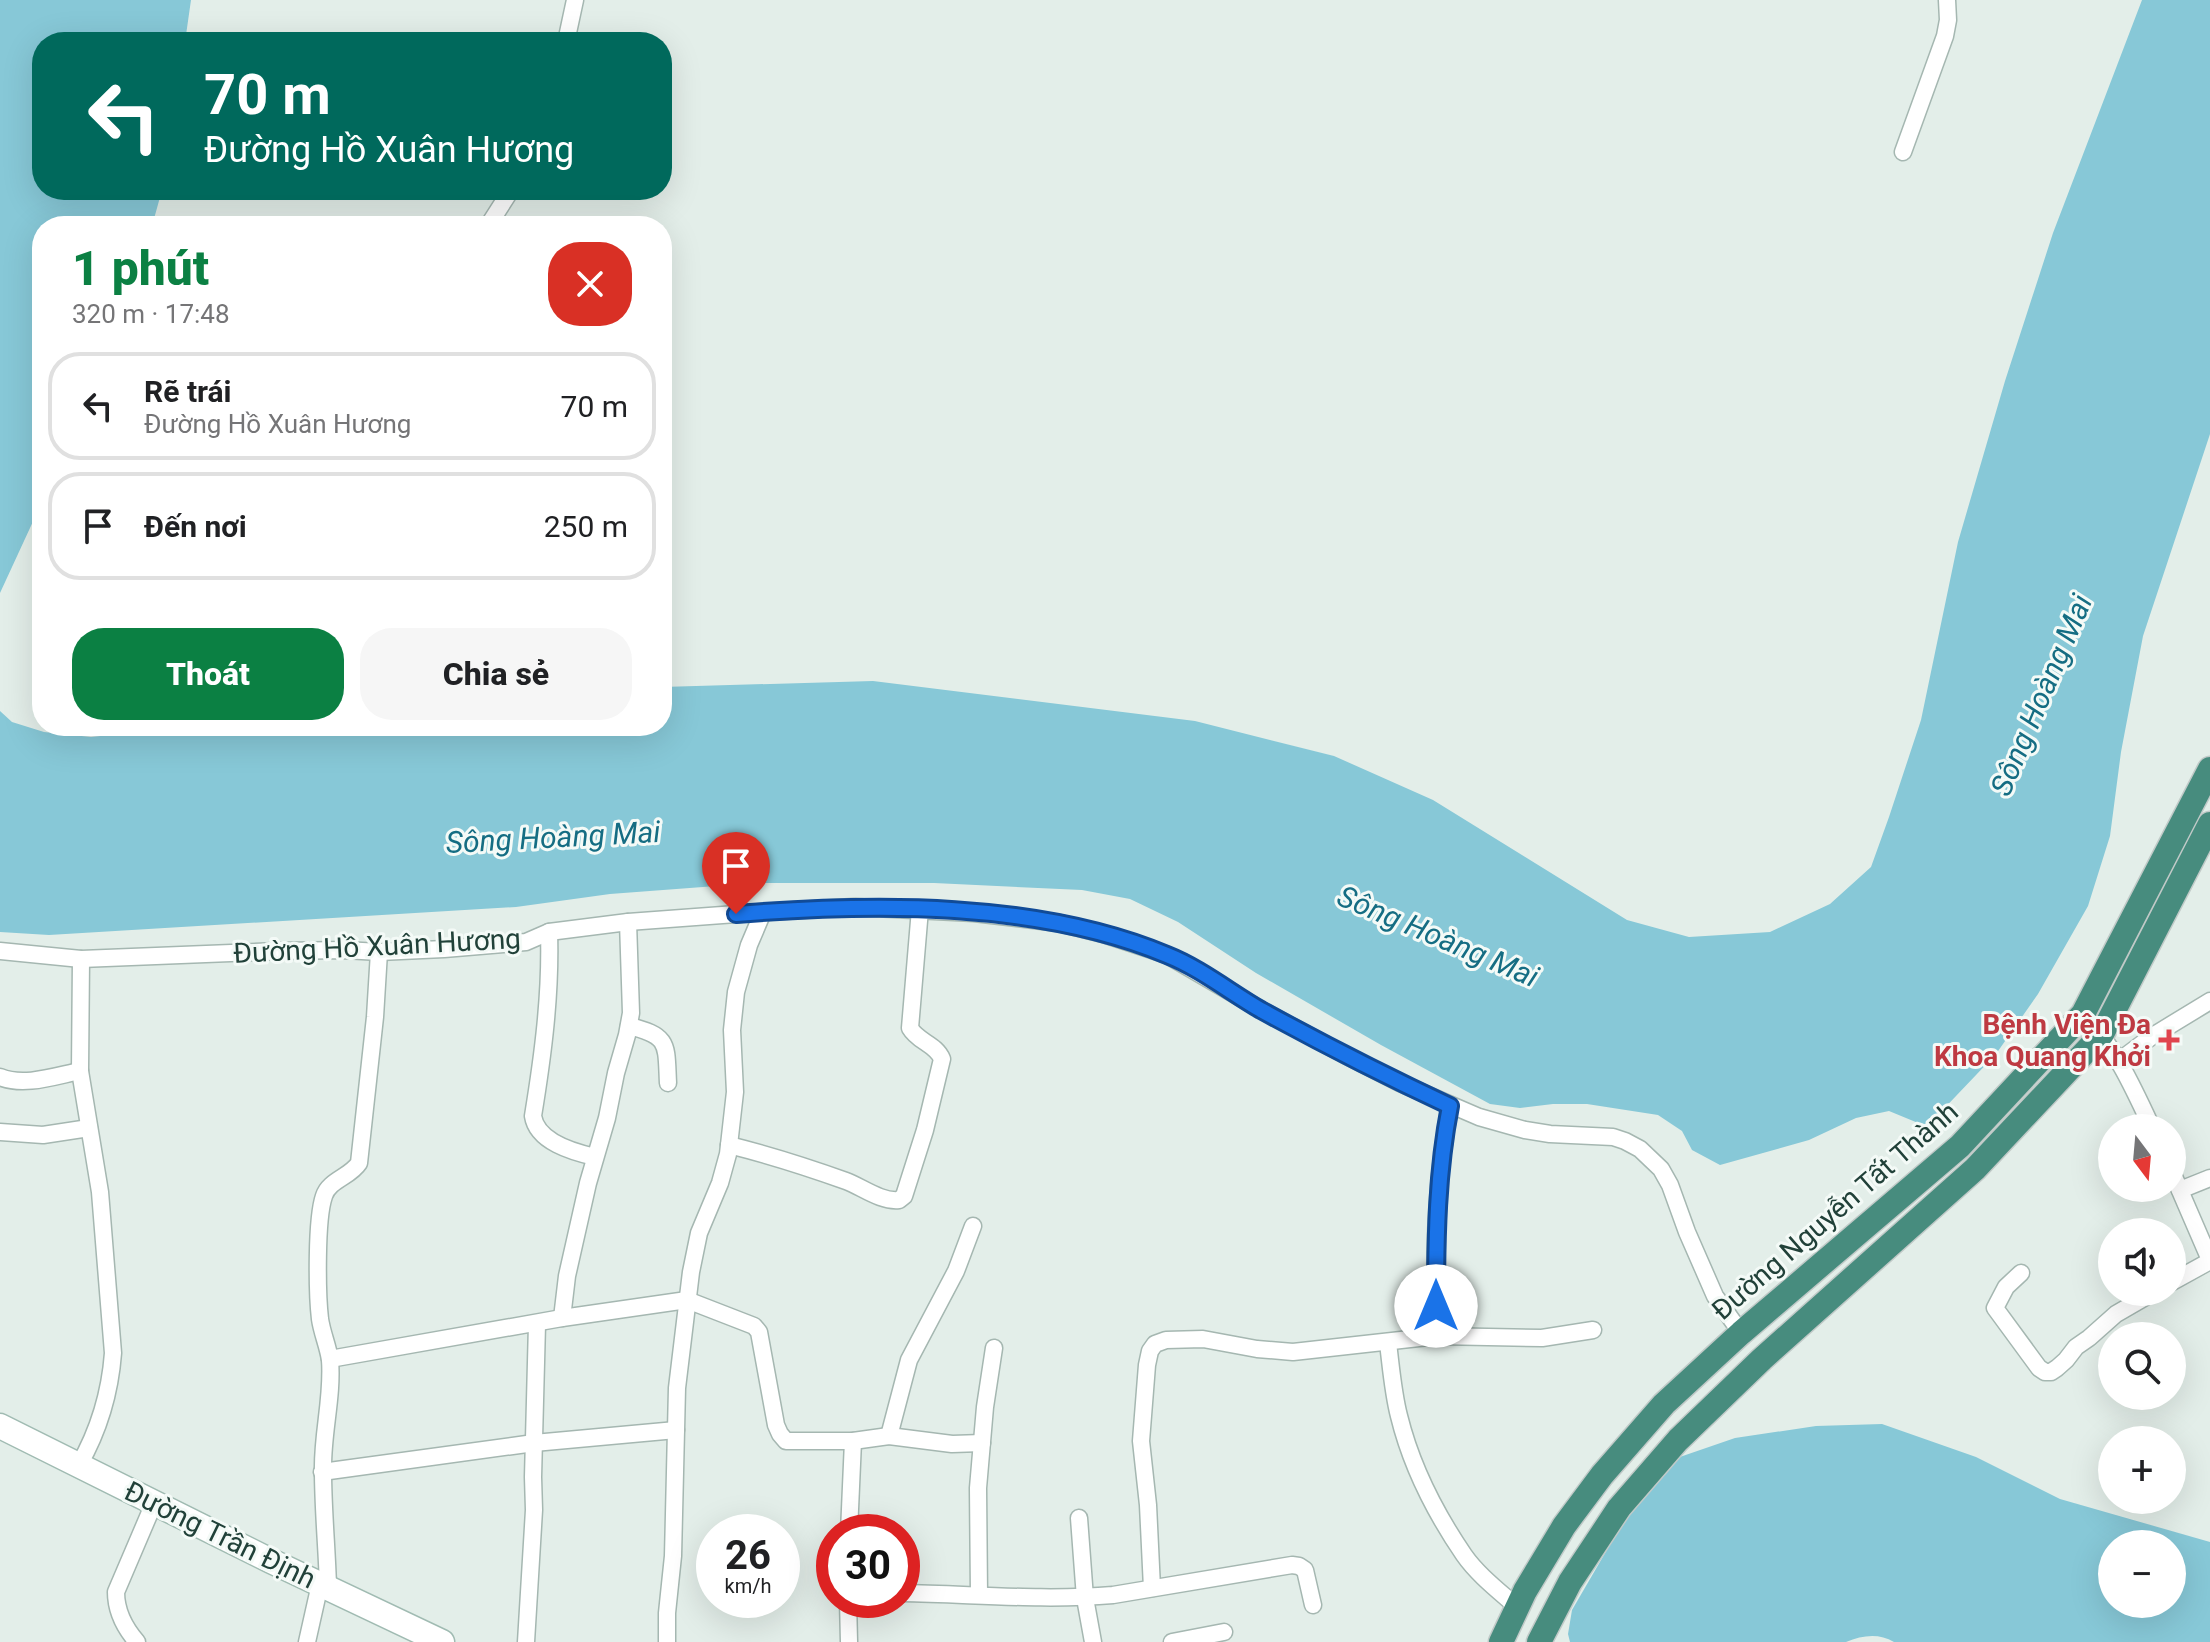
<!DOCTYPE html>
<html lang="vi">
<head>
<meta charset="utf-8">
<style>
  :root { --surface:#fff; --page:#f6f6f6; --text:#202124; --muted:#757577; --line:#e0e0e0; --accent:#0b8043 }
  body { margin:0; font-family:Roboto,sans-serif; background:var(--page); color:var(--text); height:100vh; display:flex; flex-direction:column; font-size:30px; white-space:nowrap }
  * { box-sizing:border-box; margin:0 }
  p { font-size:26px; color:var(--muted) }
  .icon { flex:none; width:44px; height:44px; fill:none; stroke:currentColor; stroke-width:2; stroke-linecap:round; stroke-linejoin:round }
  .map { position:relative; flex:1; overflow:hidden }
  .side { position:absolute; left:32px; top:216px; width:640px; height:520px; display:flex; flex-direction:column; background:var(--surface); border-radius:32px; box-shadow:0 8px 32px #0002 }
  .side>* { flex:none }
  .banner { position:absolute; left:32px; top:32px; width:640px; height:168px; border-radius:32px; box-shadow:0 8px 32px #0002; background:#00695c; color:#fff; overflow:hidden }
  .needle { width:52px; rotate:164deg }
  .tools { position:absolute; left:2098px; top:1114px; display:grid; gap:16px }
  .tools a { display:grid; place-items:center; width:88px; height:88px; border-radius:50%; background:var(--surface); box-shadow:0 8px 32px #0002; font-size:40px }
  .speed { position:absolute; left:696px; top:1514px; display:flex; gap:16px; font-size:40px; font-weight:700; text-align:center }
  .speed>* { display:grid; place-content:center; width:104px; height:104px; border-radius:50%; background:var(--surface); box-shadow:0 8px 32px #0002; line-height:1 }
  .speed small { font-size:20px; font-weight:400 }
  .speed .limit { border:12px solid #d22; background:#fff; color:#111 }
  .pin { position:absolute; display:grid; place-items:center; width:68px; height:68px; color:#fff; margin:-82px -34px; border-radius:50% 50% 50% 0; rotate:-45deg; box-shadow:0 0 8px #0007 }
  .pin .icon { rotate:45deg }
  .me { position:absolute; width:88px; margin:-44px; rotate:0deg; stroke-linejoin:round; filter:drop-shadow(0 0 6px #0008) }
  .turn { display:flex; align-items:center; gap:28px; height:168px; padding:0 40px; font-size:36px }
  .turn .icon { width:104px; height:104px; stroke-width:2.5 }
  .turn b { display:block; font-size:56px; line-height:68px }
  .round { display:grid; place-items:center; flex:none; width:84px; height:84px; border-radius:32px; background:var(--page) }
  .head { display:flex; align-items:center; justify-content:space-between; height:136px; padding:0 40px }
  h1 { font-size:48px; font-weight:800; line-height:60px; color:var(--accent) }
  .primary-button { display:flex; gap:16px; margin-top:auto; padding:16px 40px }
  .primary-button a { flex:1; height:92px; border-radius:32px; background:var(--accent); color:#fff; font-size:32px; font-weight:800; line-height:92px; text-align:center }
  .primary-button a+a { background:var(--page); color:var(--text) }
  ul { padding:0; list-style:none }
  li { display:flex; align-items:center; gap:24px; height:108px; margin:0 16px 12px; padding:0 24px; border:4px solid var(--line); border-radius:32px }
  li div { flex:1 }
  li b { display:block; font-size:30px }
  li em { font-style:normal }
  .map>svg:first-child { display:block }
  .water { fill:#87c8d7; fill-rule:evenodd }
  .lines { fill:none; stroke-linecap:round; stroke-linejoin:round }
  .minor-casing { stroke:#a5b7b1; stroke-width:19 }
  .secondary-casing { stroke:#a0bbb2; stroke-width:27 }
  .trunk-casing { stroke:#c1cac8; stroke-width:27 }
  .minor { stroke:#fff; stroke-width:16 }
  .secondary { stroke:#fff; stroke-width:24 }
  .trunk { stroke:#478c7e; stroke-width:24 }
  .route-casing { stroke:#114b97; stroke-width:20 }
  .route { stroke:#1a73e8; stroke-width:14 }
  .health-dot { fill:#e0444e; stroke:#f4faf7; stroke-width:3 }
  .labels { text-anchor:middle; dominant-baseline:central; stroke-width:6; stroke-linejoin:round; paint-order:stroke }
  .street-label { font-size:28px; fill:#214139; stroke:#f4faf7 }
  .health-label { font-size:28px; font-weight:bold; fill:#be3a42; stroke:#f4faf7; text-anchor:end }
  .water-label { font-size:30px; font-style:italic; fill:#156d83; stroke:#f4faf7 }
</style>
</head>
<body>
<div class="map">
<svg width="2210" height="1642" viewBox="0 0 2210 1642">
  <rect width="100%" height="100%" fill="#e3eee9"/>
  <g class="water">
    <path d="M0 0H191L185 42H42V190H162L152 226H42V502L0 593Z"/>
    <path d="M2142 0H2210V434L2143 636 2121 752 2110 836 2088 906 2038 994 1996 1054 1936 1117 1923 1125 1889 1111 1856 1118 1809 1140 1720 1165 1692 1150 1682 1131 1658 1115 1587 1104H1553L1520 1108 1490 1104 1381 1045 1256 973 1178 922 1130 899 1082 890 934 883H756L610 894 516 907 49 935 0 932V711L12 722 44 732 91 737 194 726H662V687L873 681 1195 721 1334 756 1433 800 1627 920 1689 937 1770 932 1830 904 1871 867 1889 817 1921 720 1958 542 2005 381 2053 233Z"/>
    <path d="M1882 1424 1976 1457 2060 1499 2210 1542V1642H1894C1879 1633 1863 1635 1846 1642H1570L1568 1634 1572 1610 1640 1493 1674 1459 1735 1438 1816 1426ZM2112 1544H2172V1604H2112Z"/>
  </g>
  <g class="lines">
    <defs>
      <g id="minor">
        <path d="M566 42 575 0"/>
        <path d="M1903 152 1945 36 1948 20 1947 0"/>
        <path d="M488 226 511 190"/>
        <path d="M549 932C551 994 543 1055 533 1116 537 1142 573 1152 595 1157"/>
        <path d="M0 951 81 959 278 951 345 950 379 952 444 949 526 942 549 932 628 922 763 912 854 907 974 913 1059 923 1103 934 1167 955 1258 1008 1343 1054 1400 1083 1479 1117 1525 1130 1550 1134 1613 1137 1625 1141 1640 1149 1661 1169 1670 1185 1687 1232 1715 1296 1741 1333"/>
        <path d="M2083 1014C2115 1047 2133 1087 2152 1128"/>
        <path d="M629 1026C670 1036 666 1044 668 1083"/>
        <path d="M2119 1061 2151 1037 2210 1001"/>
        <path d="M0 1077C24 1087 55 1076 80 1071"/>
        <path d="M0 1132 43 1135 89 1128"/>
        <path d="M729 1145C769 1155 807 1167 846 1181 862 1187 881 1202 899 1200L904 1196 925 1130 942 1059C936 1044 918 1042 910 1028L920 909"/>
        <path d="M2172 1172 2210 1260"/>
        <path d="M2180 1190 2210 1178"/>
        <path d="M2021 1273 2006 1287 1995 1308 2039 1368 2045 1372H2051L2057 1368 2066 1360 2076 1347 2089 1338 2116 1314 2154 1292"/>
        <path d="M2172 1282 2210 1261"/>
        <path d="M562 1318 567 1276 588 1183 607 1118 616 1073 627 1035 631 1013 628 922"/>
        <path d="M1437 1336C1433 1260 1436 1181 1450 1106"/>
        <path d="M1388 1343C1391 1367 1393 1393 1399 1416 1411 1465 1436 1514 1464 1555 1478 1575 1499 1591 1517 1607"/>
        <path d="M330 1359 562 1318 687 1300 754 1326 759 1332 776 1425 780 1434 786 1441H853L889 1436 952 1444 982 1443"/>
        <path d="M889 1436 909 1360 956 1271 973 1226"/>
        <path d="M79 1465C99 1430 110 1393 113 1353L100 1192 80 1071 81 959"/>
        <path d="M322 1472 534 1443 676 1430"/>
        <path d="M1079 1518 1085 1598 1093 1642"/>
        <path d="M849 1532 853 1441"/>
        <path d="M328 1587C327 1549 323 1510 323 1471 322 1434 333 1397 330 1360 328 1346 322 1333 320 1319 317 1293 316 1219 324 1196 329 1180 350 1177 359 1163L375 1017 379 952"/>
        <path d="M1152 1588 1148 1505 1141 1441 1147 1365 1150 1351 1155 1344 1166 1340 1203 1339 1257 1349 1293 1352 1437 1336 1542 1338 1593 1330"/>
        <path d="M902 1593C972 1594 1043 1601 1113 1595L1292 1565 1299 1566 1305 1570 1313 1605"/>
        <path d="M979 1595 978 1488 985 1407 994 1348"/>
        <path d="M848 1600 849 1642"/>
        <path d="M137 1642C124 1627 116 1611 116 1592L154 1503"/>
        <path d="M307 1642 320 1584"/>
        <path d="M526 1642 534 1510 533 1477 537 1324"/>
        <path d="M667 1642V1613L673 1556 677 1388 691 1272 699 1233 720 1183 728 1154 735 1092 732 1030 736 992 749 945 763 912"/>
        <path d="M1172 1642 1224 1632"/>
      </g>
      <path id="secondary" d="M0 1426 271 1561 442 1642"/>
      <g id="trunk">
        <path d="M1501 1642 1525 1591 1564 1526 1602 1475 1664 1404 1741 1333 1960 1146 2083 1014 2210 769"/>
        <path d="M1539 1642 1570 1582 1619 1508 1678 1440 1762 1359 1975 1169 2102 1034 2210 824"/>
      </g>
    </defs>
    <use href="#minor" class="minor-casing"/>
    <use href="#secondary" class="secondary-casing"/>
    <use href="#trunk" class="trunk-casing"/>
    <use href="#minor" class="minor"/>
    <use href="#secondary" class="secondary"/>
    <use href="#trunk" class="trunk"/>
  </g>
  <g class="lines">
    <defs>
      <path id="route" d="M736 914C874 903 1038 901 1167 955 1200 968 1230 992 1261 1010 1323 1044 1386 1076 1450 1106 1437 1172 1436 1238 1436 1306"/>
    </defs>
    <use href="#route" class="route-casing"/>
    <use href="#route" class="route"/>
  </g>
  <path class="health-dot" d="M2165 1028h8v8h8v8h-8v8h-8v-8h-8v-8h8z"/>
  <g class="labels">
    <g class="street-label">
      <text transform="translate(377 946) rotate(-3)">Đường Hồ Xuân Hương</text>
      <text transform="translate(1835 1211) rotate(-41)">Đường Nguyễn Tất Thành</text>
      <text transform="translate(220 1535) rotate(26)">Đường Trần Định</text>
    </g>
    <g class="health-label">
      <text x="2151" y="1024">Bệnh Viện Đa<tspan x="2151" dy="32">Khoa Quang Khởi</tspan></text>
    </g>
    <g class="water-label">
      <text transform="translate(2041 695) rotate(-67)">Sông Hoàng Mai</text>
      <text transform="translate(553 837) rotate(-3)">Sông Hoàng Mai</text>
      <text transform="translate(1438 936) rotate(23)">Sông Hoàng Mai</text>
    </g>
  </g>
</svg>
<div class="tools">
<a><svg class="needle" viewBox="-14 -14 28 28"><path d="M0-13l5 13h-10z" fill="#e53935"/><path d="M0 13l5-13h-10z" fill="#757577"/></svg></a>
<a><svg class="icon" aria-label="sound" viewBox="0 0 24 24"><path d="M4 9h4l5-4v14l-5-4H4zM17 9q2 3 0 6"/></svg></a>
<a><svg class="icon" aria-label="search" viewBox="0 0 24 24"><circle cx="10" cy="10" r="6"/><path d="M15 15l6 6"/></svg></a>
<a>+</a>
<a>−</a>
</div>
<div class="speed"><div>26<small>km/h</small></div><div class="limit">30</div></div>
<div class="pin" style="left:736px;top:914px;background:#d93025"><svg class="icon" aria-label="arrive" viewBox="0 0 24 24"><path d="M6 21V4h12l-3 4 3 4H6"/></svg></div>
<svg class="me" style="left:1436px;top:1306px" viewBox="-20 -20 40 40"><circle r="19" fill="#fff"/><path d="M0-13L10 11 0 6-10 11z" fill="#1a73e8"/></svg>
<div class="banner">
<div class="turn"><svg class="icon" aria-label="left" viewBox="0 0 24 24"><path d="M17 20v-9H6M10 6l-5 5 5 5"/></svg><div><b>70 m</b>Đường Hồ Xuân Hương</div></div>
</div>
<section class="side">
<div class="head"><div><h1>1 phút</h1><p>320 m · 17:48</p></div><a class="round" style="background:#d93025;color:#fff"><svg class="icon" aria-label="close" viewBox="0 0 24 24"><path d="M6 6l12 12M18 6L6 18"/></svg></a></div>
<ul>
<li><svg class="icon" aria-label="left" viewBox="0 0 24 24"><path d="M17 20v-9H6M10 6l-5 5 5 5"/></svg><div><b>Rẽ trái</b><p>Đường Hồ Xuân Hương</p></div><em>70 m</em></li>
<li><svg class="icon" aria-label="arrive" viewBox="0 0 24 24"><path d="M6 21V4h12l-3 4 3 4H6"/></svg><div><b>Đến nơi</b></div><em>250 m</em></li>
</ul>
<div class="primary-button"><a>Thoát</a><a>Chia sẻ</a></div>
</section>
</div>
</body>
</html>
